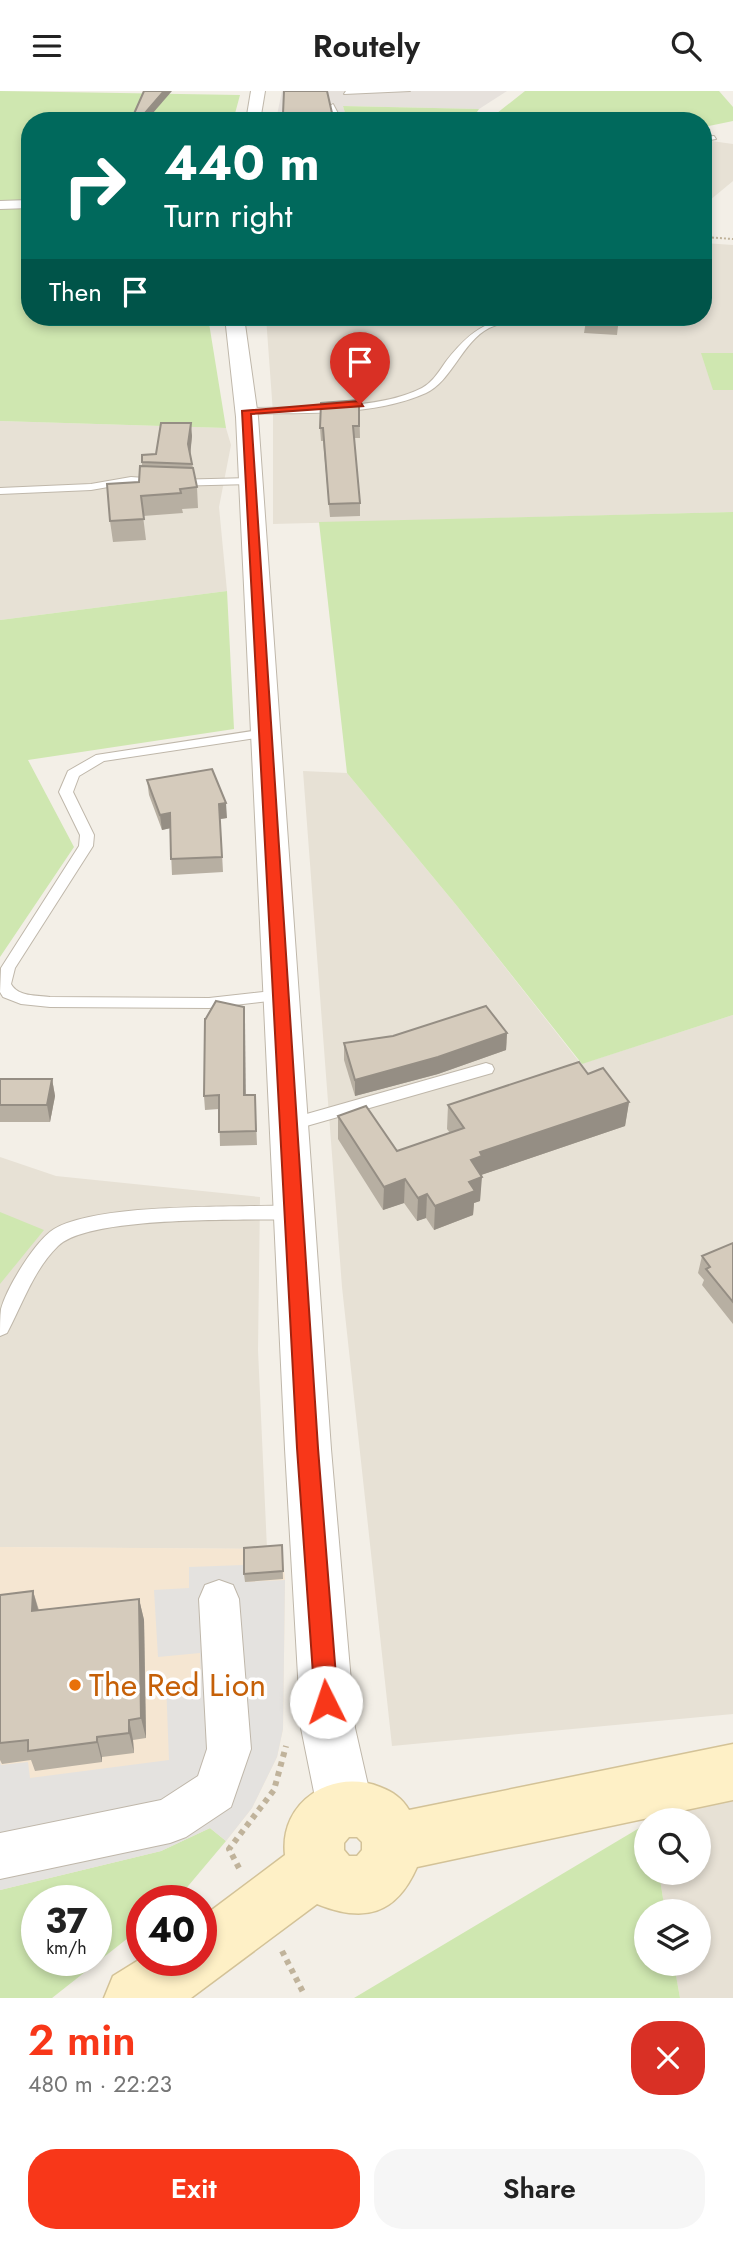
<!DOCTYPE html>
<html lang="en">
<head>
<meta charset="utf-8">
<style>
  :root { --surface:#fff; --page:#f6f6f6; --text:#222; --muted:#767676; --accent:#f83719 }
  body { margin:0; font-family:Jost,sans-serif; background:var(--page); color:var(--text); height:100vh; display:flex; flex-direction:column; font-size:26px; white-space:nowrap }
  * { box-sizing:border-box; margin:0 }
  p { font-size:23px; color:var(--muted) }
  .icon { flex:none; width:38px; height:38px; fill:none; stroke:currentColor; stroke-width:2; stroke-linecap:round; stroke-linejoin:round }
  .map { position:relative; height:1907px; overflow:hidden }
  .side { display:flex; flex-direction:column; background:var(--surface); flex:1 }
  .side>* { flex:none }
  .top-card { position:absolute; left:21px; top:21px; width:691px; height:214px; border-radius:28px; box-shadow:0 4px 10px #0003; background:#00695c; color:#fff; overflow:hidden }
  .tools { position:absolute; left:634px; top:1717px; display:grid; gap:14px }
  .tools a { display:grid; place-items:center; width:77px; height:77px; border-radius:50%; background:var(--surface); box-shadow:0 4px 10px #0003; font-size:35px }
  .speed { position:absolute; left:21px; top:1794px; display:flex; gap:14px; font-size:35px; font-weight:700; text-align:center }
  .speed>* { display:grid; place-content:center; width:91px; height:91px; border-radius:50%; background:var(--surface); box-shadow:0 4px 10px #0003; line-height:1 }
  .speed small { font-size:18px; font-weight:400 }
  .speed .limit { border:10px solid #d22; background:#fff; color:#111 }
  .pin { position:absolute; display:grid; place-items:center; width:60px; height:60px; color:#fff; margin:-72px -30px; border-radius:50% 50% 50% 0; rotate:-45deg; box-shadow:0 0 7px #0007 }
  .pin .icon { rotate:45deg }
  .me { position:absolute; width:77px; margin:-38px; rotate:356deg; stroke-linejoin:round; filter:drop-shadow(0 0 5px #0008) }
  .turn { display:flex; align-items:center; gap:24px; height:147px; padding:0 28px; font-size:32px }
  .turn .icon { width:91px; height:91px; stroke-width:2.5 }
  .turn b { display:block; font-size:49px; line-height:60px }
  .then { display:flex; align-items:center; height:66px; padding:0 28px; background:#0003; gap:14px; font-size:26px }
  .round { display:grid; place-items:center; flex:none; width:74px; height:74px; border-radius:28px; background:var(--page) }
  .summary { display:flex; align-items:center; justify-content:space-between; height:119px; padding:0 28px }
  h1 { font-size:42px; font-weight:600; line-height:52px; color:var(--accent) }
  .action { display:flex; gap:14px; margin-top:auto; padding:14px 28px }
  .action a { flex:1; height:80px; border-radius:28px; background:var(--accent); color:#fff; font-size:28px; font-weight:600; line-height:80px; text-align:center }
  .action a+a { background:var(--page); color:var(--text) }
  header { display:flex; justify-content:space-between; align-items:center; height:91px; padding:0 28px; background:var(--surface); font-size:32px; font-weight:600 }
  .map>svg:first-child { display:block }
  .residential { fill:#e7e1d5 }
  .commercial { fill:#f5e6d2 }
  .industrial { fill:#e6e1dc }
  .green { fill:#cfe7b0; fill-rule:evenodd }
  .parking { fill:#e4e2df }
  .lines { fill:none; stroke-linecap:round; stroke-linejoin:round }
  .service-casing { stroke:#bfb7aa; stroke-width:2 }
  .minor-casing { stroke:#bfb7aa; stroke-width:2 }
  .tertiary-casing { stroke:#bfb7aa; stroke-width:2 }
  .secondary-casing { stroke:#d3c297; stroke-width:3 }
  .path-far1 { stroke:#c0b39b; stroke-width:2; stroke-dasharray:2 2; stroke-linecap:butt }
  .path { stroke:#c0b39b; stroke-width:6; stroke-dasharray:5 5; stroke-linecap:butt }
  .service { fill:#fff; fill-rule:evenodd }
  .minor { fill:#fff; fill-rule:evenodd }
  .tertiary { fill:#fff; fill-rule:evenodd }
  .secondary { fill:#fef0c6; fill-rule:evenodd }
  .wall { fill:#b7afa2 }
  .shaded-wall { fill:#958e84 }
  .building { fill:#d5cbbc; stroke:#958e84; stroke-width:2 }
  .route { fill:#f83719; stroke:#a12410; stroke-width:2 }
  .food-dot { fill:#e8710a; stroke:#fff; stroke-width:2.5 }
  .labels { text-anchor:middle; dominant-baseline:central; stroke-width:7; stroke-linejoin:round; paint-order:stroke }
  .near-food-label { font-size:32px; fill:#c56008; stroke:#fff; text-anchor:start }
</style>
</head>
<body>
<header><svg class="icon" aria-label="menu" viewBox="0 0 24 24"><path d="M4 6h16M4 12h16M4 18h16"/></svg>Routely<svg class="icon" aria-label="search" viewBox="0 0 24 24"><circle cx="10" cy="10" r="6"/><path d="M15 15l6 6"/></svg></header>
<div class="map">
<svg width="733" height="1907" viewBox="0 0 733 1907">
  <rect width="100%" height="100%" fill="#f3efe7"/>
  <g class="residential">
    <path d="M704 49 733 53V90L704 114Z"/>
    <path d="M704 152 733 154V421L273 433V322L266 226H704Z"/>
    <path d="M0 330 226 337 231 354 219 416 227 500 0 529Z"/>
    <path d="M303 680 347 682 457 815 581 973 733 924V1623L392 1655 342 1196Z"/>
    <path d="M0 1066 56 1085 260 1106 258 1259 267 1458 0 1456Z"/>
    <path d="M733 1704V1907H680L674 1873 698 1872V1820H665L659 1782H698V1729H653L707 1707Z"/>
  </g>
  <path class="commercial" d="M0 1456 282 1458 285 1489 283 1638 277 1666 252 1717 226 1750 210 1737 161 1760 0 1799Z"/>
  <path class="industrial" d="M282 0H507L479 18 343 15 346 24 352 25 353 30H332L331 25 277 24Z"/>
  <g class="green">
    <path d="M0 0 240 4 233 30H30V226H208L226 337 0 330Z"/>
    <path d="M525 0H719L733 16V30L704 36V30H487Z"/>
    <path d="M343 15 479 18 471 30H353L352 25H346Z"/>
    <path d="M701 262H733V299H713Z"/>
    <path d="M733 421V924L582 973 457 815 347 682 319 431Z"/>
    <path d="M227 500 234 638 28 669 74 756 0 866V529Z"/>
    <path d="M0 1121 44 1139 0 1193Z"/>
    <path d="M646 1733V1782H659L665 1820H646V1872L674 1873 680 1907H354Z"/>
    <path d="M210 1737 226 1750 178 1807 142 1810V1836L52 1907H0V1799L161 1760ZM37 1810H96V1869H37Z"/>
  </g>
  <path class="parking" d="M244 1474 245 1491 285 1489 283 1638 277 1666 252 1717 226 1750 210 1737 161 1760 0 1799V1670L1 1674 28 1671 30 1687 169 1669 166 1592 201 1588 200 1562 158 1566 154 1499 189 1497V1476Z"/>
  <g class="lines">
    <defs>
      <g id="service">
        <path d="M346 0H410L344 3Z"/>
        <path d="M333 13 342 30H336L330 15Z"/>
        <path d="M714 45 716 48 704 50V46Z"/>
        <path d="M545 226 547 230C528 233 507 228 489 237 462 251 451 291 426 302 372 326 304 321 246 323L241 320 246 317C296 316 378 320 422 297 433 291 440 279 447 269 478 230 496 226 545 226Z"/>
        <path d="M131 386 171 389 251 387 256 390 251 393 171 395 131 392 91 399 0 403V397L91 393Z"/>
        <path d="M265 638 269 639V645L104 670 79 685 73 701 94 744 93 755 15 877 11 893C18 906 36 904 50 906L209 907 281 899 286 900 289 904 286 908 209 917 50 916 21 913 3 906 0 901 1 877 79 755 80 744 59 701 68 680 96 664Z"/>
        <path d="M486 972 492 974 494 978 492 982 289 1040 283 1038 281 1034 283 1030 289 1028Z"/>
        <path d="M294 1114 300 1116 303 1121 300 1126 294 1128C244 1130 91 1124 58 1155 34 1178 22 1214 7 1242L0 1245C0 1236 0 1226 1 1218 7 1196 35 1150 54 1138 101 1111 236 1117 294 1114Z"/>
      </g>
      <g id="minor">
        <path d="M30 109V117L0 118V110Z"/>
        <path d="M219 1489 233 1494 239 1508 251 1658 231 1716 186 1746 170 1752 0 1788V1742L161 1709 198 1685 207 1658 199 1508 205 1494Z"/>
      </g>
      <g id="tertiary">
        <path d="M251 0H265L260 30H246Z"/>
        <path d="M225 226H244L258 326 331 1358 355 1637 373 1716 364 1735 345 1744 326 1735 317 1716 301 1637 285 1358 236 326Z"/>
      </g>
      <path id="secondary" d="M733 1653V1709L417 1776C396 1824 364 1832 317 1813L191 1907H104L113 1885 142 1867 201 1869V1827L285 1764C279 1710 333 1677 380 1696 393 1701 402 1707 409 1719ZM349 1746H357L362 1751V1759L357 1765H349L344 1759V1752Z"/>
    </defs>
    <use href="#service" class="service-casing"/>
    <use href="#minor" class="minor-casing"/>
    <use href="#tertiary" class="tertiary-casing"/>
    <use href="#secondary" class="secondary-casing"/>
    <path class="path-far1" d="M704 146 733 148"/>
    <g class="path">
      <path d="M239 1777 229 1758 274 1699 286 1655"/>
      <path d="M282 1860 304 1903"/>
    </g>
    <use href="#service" class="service"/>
    <use href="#minor" class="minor"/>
    <use href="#tertiary" class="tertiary"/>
    <use href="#secondary" class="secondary"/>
  </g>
  <g class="wall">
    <path d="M284 0 332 22V28H283Z"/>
    <path d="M580 226H619L617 244 584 242 586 230 580 229Z"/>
    <path d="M359 309 360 347H354L360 412V425L330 426 323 350H321L320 337Z"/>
    <path d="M192 345 190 362 197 396 198 417 182 418 183 422 143 425 146 449 113 451 110 430 139 391 142 375V371Z"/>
    <path d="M147 689 227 727 220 728 223 781 172 784 170 737 162 739 149 704Z"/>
    <path d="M244 916 245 1004H255L257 1054 220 1055 219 1018 205 1019 204 1005 205 929Z"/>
    <path d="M507 942 506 959 438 983 355 1005 344 969V952Z"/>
    <path d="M588 983 629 1011 625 1035 481 1084 480 1110 474 1112 473 1124 434 1139 426 1127 417 1130 404 1112 383 1119 338 1048V1025L397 1060 450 1042 447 1038 448 1014Z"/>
    <path d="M0 988H52L55 1005 50 1031H0Z"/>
    <path d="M733 1152V1233L702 1194 704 1189 698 1182 702 1165Z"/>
    <path d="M282 1454 283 1488 245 1491 244 1483Z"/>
    <path d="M33 1500 39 1519 139 1508 144 1529 146 1647 133 1649 134 1662 102 1666V1671L35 1680 31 1669 2 1673 0 1669V1515Z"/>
  </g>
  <g class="shaded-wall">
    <path d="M164 0H172L146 30H139Z"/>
    <path d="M191 332 192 345 190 366 188 353Z"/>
    <path d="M226 712 227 727 220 728 223 781 219 713Z"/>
    <path d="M170 722 171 737 162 739 160 724Z"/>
    <path d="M244 916 245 930 246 1018 244 1004Z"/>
    <path d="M507 942 506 959 438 983 355 1005V989Z"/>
    <path d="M52 988 55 1005 50 1031 47 1014Z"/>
    <path d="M629 1011 625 1035 481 1084 482 1086 480 1110 474 1112 473 1124 434 1139 435 1115 471 1069 480 1061Z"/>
    <path d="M405 1088 404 1112 383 1119 384 1096Z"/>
    <path d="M427 1103 426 1127 417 1130 418 1107Z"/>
    <path d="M33 1500 39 1522 32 1520Z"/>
    <path d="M139 1508 144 1529 146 1647 141 1627Z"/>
    <path d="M129 1629 133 1649 134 1662 129 1642Z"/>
    <path d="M97 1646 102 1666V1671L97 1651Z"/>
  </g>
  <g class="building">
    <path d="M144 0H164L139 29 133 25Z"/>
    <path d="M284 0H327L332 22 283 23Z"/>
    <path d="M586 226H619L618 231 586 229Z"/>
    <path d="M359 309V335H353L360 412 329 413 323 337H320L321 312Z"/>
    <path d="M161 332H191L188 353 192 373 142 371V364L156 363Z"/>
    <path d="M140 375 193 377 197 396 180 398 181 402 141 405 144 428 110 430 107 393 139 391Z"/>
    <path d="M212 678 226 712 219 713 222 766 171 768 170 722 160 724 147 689Z"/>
    <path d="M216 910 244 916V1004H255L256 1040 219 1041V1004L204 1005 205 927V929Z"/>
    <path d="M486 915 507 942 438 966 355 989 344 952 393 945Z"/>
    <path d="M579 971 588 983 603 977 629 1011 480 1061 482 1065 471 1069 482 1086 469 1091 475 1100 435 1115 427 1103 418 1107 405 1088 384 1096 338 1025 366 1015 397 1060 464 1037 448 1014Z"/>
    <path d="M0 988H52L47 1014H0Z"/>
    <path d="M733 1152V1211L706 1178 710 1176 702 1165Z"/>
    <path d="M282 1454 283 1480 244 1483V1457Z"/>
    <path d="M33 1500 32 1520 139 1508 141 1627 129 1629V1642L97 1646V1651L28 1660V1649L0 1652V1504Z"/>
  </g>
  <path class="route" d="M360 310 363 315 251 323 318 1357 338 1611 334 1619 326 1623 318 1619 315 1611 297 1357 242 320Z"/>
  <circle class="food-dot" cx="75" cy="1594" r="7"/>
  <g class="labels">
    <g class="near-food-label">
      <text x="89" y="1594">The Red Lion</text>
    </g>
  </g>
</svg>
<div class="tools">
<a><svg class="icon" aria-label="search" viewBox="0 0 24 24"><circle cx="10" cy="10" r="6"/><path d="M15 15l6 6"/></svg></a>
<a><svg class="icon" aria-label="layers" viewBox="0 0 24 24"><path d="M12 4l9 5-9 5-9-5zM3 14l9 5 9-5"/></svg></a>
</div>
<div class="speed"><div>37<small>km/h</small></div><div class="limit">40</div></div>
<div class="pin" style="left:360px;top:313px;background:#d93025"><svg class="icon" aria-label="arrive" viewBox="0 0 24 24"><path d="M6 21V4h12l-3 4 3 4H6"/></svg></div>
<svg class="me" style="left:326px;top:1611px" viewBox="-20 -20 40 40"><circle r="19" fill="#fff"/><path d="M0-13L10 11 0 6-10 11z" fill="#f83719"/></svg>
<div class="top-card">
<div class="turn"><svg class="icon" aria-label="right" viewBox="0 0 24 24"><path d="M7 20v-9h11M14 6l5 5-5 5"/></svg><div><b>440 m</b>Turn right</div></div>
<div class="then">Then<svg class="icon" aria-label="arrive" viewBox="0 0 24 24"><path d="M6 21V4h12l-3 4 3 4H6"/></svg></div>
</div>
</div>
<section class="side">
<div class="summary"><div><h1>2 min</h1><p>480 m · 22:23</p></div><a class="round" style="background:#d93025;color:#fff"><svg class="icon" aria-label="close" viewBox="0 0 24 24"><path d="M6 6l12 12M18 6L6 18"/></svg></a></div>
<div class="action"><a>Exit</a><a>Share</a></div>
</section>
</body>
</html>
